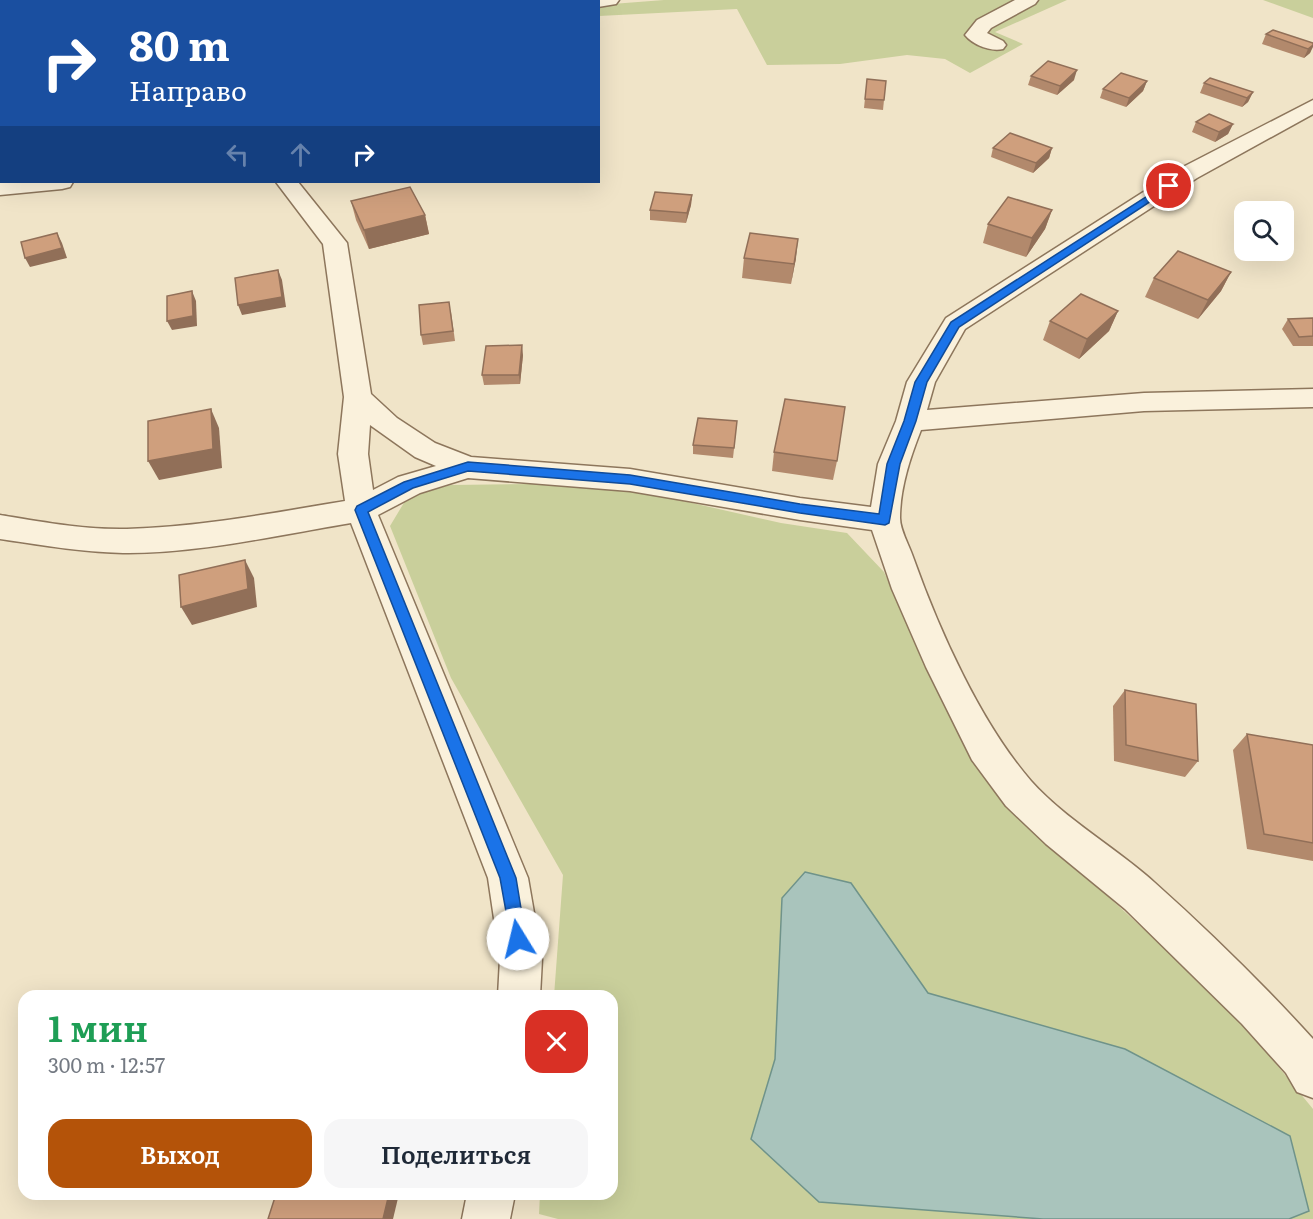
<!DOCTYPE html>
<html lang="ru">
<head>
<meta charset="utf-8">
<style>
  :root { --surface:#fff; --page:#f6f6f7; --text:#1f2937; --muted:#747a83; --accent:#b45309 }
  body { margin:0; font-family:Literata,serif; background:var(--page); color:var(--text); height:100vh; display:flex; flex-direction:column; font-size:22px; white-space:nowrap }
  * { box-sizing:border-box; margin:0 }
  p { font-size:20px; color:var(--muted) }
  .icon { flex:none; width:33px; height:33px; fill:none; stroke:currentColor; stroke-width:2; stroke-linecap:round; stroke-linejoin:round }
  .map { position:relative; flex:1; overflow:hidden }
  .sheet { position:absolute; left:18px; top:990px; width:600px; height:210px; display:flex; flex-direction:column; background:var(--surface); border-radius:18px; box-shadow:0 6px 24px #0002 }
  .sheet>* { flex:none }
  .hud { position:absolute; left:0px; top:0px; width:600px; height:183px; box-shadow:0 6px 24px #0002; background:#1a4fa0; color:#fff; overflow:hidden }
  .controls { position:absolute; left:1234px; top:201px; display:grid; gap:12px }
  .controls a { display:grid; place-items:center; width:60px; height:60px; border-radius:12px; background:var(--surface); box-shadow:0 6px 24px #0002; font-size:30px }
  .pin { position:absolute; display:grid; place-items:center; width:51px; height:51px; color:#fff; margin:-26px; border:3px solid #fff; border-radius:50%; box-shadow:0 2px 6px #0007 }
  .me { position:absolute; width:66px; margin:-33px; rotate:351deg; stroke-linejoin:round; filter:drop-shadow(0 0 4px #0008) }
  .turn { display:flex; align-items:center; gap:21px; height:126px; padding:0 30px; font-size:27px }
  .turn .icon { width:78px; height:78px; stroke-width:2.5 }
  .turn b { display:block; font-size:42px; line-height:51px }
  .lanes { display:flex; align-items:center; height:57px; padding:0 30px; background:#0003; justify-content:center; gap:30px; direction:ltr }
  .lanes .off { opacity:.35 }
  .round { display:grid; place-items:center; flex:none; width:63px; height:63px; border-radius:18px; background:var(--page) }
  .summary { display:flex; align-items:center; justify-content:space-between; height:102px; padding:0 30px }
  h1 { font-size:36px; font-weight:600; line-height:45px; color:#1e9e55 }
  .cta { display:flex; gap:12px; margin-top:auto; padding:12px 30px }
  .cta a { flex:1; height:69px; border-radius:18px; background:var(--accent); color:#fff; font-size:24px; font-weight:600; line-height:69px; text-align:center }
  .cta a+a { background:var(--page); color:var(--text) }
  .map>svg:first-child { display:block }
  .green { fill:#c9cf9b }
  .water { fill:#a9c4bc; stroke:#6f938a; stroke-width:1.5 }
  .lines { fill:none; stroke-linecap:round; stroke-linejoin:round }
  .minor-casing { stroke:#8d765c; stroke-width:3 }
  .minor { fill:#faf1dc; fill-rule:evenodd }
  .wall { fill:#b2896c }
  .shaded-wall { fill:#916f58 }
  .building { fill:#cf9f7d; stroke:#916f58; stroke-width:1.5 }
  .route { fill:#1a73e8; stroke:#114b97; stroke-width:1.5 }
</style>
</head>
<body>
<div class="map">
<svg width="1313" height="1219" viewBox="0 0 1313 1219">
  <rect width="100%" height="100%" fill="#f0e4c8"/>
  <g class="green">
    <path d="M664 0H1067L995 32 1023 44 970 73 945 59 907 55 840 64 767 65 737 9 599 16V5Z"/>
    <path d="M1263 0H1313V18Z"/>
    <path d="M534 484 643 492 781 523 847 533 884 572 913 635 1089 879 1232 1010 1313 1109V1219H558L539 1214 540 1194H612V996H554L563 875 451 678 390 526 408 496 451 485Z"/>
  </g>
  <path class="water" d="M805 872 851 883 928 993 1125 1049 1290 1136 1309 1211 1289 1219H1043L819 1202 751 1139 775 1059 782 898Z"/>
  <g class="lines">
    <defs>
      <g id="minor">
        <path d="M183 0H201L202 2H184Z"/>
        <path d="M582 0H619L616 4 598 7V2H581Z"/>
        <path d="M1015 0H1038L1035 4 991 28 987 33 1003 41 1006 45 1003 49C991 52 973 45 965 35L977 20Z"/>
        <path d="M1313 100V114L1197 178 965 329 935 382 927 410 1144 393 1313 389V407L1144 411 921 430C910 458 900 488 900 518 900 530 909 545 913 557 939 630 980 722 1031 781 1066 820 1115 847 1154 882 1210 932 1263 984 1313 1039V1098L1297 1092 1286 1073 1242 1024 1125 909 1046 844 1006 806 972 760 926 667 892 589 872 530 800 520 630 491 468 478 420 493 378 515 528 878 542 959 540 996H498L500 959 488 878 351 523C279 535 196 554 123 553 81 552 41 545 0 539V515C42 522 84 530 127 529 200 527 273 513 345 501L338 454 344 397 323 244 276 182H298L347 243 371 394 397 418 435 443 471 457 630 469 800 498 871 507 878 464 896 421 907 382 946 318 1181 168ZM370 425 415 457 436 466 398 477 373 490 368 454Z"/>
        <path d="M0 181 73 182 70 187 62 189 0 195Z"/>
        <path d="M467 1194H515L510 1219H462Z"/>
      </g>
    </defs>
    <use href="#minor" class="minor-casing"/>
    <use href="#minor" class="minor"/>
  </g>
  <g class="wall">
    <path d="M1266 34 1313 43 1310 53 1304 58 1262 44Z"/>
    <path d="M1031 76 1074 80 1057 95 1028 85Z"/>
    <path d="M867 79 884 100 883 110 864 108Z"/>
    <path d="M1147 81 1143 91 1126 107 1100 98 1103 89Z"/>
    <path d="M1204 83 1253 92 1248 102 1242 107 1200 93Z"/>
    <path d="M1196 122 1233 124 1228 134 1215 142 1192 132Z"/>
    <path d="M993 148H1052L1049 158 1033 173 991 157Z"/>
    <path d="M692 195 691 205 686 223 650 220V210Z"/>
    <path d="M351 201 425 215 429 234 369 249 356 220Z"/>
    <path d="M1052 210 1045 229 1026 257 983 243 988 224Z"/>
    <path d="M744 258H796L791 284 742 278Z"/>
    <path d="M1231 272 1221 291 1198 319 1145 297 1154 278Z"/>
    <path d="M1118 311 1109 331 1079 359 1043 340 1050 321Z"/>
    <path d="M451 312 455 341 423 345 421 335Z"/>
    <path d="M1313 318V346H1293L1282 329 1288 319Z"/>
    <path d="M523 355 520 384 484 385 482 375Z"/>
    <path d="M737 421 733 458 693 454V445Z"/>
    <path d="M774 452 837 461 833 480 772 471Z"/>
    <path d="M1125 690 1198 761 1185 777 1114 761 1113 706Z"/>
    <path d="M1247 734 1313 745V861L1247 849 1233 750Z"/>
  </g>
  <g class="shaded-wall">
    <path d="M126 0H153L154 2H127Z"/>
    <path d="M1313 45V47L1310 53 1304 58 1308 49Z"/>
    <path d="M1077 70 1074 80 1057 95 1060 86Z"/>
    <path d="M1147 81 1143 91 1126 107 1129 98Z"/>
    <path d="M1253 92 1248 102 1242 107 1247 98Z"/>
    <path d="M1233 124 1228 134 1215 142 1219 132Z"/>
    <path d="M1052 148 1049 158 1033 173 1036 163Z"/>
    <path d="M2 161V172H0V162Z"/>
    <path d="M692 195 691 205 686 223 687 213Z"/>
    <path d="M1052 210 1045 229 1026 257 1032 238Z"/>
    <path d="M425 215 429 234 369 249 364 230Z"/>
    <path d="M57 233 62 243 67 258 30 267 25 258Z"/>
    <path d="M798 239 796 258 791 284 794 264Z"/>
    <path d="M278 270 282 280 286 307 242 315 238 305Z"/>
    <path d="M1231 272 1221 291 1198 319 1208 300Z"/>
    <path d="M192 291 196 301 197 326 172 330 167 321Z"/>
    <path d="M1118 311 1109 331 1079 359 1087 339Z"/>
    <path d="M522 345 523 355 520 384 519 375Z"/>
    <path d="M211 409 219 428 222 468 159 480 148 461Z"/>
    <path d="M245 560 254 578 257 607 192 625 181 607Z"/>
    <path d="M389 1194H399L393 1219H383Z"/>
  </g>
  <g class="building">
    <path d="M1273 30 1313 43V45L1308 49 1266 34Z"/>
    <path d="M1048 61 1077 70 1060 86 1031 76Z"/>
    <path d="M1121 73 1147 81 1129 98 1103 89Z"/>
    <path d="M1210 78 1253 92 1247 98 1204 83Z"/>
    <path d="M867 79 886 81 884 100 865 99Z"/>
    <path d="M1209 114 1233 124 1219 132 1196 122Z"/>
    <path d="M1010 133 1052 148 1036 163 993 148Z"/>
    <path d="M0 143H2V161L0 162Z"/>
    <path d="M410 187 425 215 364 230 351 201Z"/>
    <path d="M655 192 692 195 687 213 650 210Z"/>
    <path d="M1008 197 1052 210 1032 238 988 224Z"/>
    <path d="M57 233 62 248 25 258 21 242Z"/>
    <path d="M750 233 798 239 794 264 744 258Z"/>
    <path d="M1178 251 1231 272 1208 300 1154 278Z"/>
    <path d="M278 270 282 297 238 305 235 278Z"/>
    <path d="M192 291 193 316 167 321V296Z"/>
    <path d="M1081 294 1118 311 1087 339 1050 321Z"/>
    <path d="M449 302 453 331 421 335 419 305Z"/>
    <path d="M1313 318V336L1299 337 1288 319Z"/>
    <path d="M522 345 519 375H482L486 346Z"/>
    <path d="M785 399 845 407 837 461 774 452Z"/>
    <path d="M211 409 213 449 148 461V421Z"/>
    <path d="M698 418 737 421 734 448 693 445Z"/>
    <path d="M245 560 248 589 181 607 179 575Z"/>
    <path d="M1125 690 1196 704 1198 761 1126 745Z"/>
    <path d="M1247 734 1313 745V843L1264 834Z"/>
    <path d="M276 1194H389L383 1219H268Z"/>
  </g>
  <path class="route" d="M1166 184 1174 186 959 327 927 382 916 421 900 464 889 523 885 525 800 513 630 484 468 471 413 488 368 512 516 878 526 939 524 945 518 947 512 945 500 878 355 510 357 506 404 482 468 462 630 475 800 504 879 514 887 464 904 421 915 382 951 322Z"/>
</svg>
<div class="controls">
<a><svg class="icon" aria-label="search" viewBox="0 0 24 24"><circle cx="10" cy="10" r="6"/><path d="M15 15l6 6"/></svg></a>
</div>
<div class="pin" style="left:1169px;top:186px;background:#d93025"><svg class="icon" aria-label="arrive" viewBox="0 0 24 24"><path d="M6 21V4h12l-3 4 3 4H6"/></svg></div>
<svg class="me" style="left:518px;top:939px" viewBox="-20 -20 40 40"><circle r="19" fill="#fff"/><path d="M0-13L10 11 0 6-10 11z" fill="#1a73e8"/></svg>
<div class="hud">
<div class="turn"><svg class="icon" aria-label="right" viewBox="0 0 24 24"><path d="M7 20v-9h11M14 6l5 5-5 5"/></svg><div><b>80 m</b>Направо</div></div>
<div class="lanes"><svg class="icon off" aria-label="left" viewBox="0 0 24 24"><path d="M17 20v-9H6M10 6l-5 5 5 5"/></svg><svg class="icon off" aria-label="ahead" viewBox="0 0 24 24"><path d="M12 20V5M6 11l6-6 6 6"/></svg><svg class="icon" aria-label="right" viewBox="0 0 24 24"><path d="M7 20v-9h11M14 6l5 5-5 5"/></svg></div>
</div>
<section class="sheet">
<div class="summary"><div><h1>1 мин</h1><p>300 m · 12:57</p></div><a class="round" style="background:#d93025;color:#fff"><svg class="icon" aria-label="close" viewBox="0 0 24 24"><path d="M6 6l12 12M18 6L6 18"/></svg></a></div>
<div class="cta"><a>Выход</a><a>Поделиться</a></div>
</section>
</div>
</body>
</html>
